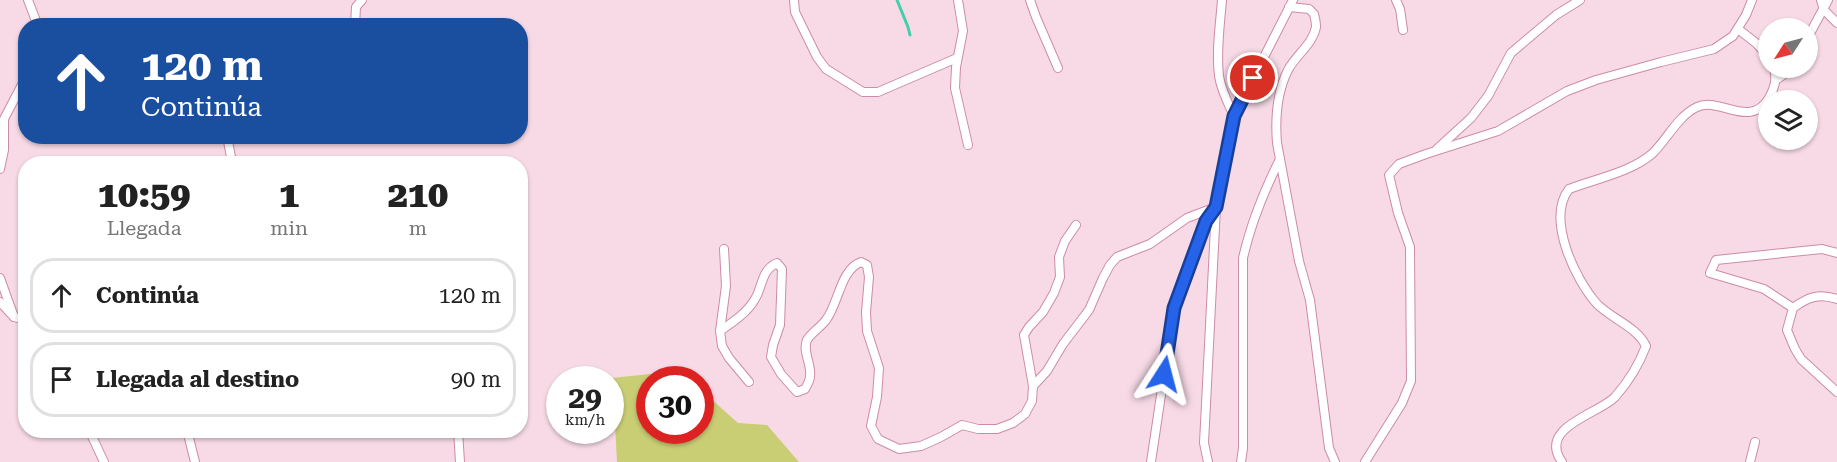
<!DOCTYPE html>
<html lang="es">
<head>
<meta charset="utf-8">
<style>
  :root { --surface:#fff; --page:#f2f2f2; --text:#222; --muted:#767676; --line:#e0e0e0 }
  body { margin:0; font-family:"Roboto Serif",serif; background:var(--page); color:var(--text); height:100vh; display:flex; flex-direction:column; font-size:22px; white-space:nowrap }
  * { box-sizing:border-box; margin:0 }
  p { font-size:20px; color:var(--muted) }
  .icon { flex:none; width:33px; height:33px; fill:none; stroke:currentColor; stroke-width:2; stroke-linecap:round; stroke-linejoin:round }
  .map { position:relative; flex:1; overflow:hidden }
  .sheet { position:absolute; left:18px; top:156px; width:510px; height:282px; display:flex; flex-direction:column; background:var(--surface); border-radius:24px; box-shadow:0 2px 4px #0004 }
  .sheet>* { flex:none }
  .hud { position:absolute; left:18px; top:18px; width:510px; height:126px; border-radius:24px; box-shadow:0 2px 4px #0004; background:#1a4fa0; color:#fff; overflow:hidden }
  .needle { width:39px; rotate:234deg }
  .fabs { position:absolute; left:1758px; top:18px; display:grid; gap:12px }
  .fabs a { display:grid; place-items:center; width:60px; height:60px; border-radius:50%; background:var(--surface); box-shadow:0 2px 4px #0004; font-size:30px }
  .speed { position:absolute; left:546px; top:366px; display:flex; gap:12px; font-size:30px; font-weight:700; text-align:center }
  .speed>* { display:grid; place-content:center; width:78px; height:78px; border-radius:50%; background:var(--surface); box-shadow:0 2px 4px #0004; line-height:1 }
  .speed small { font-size:15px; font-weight:400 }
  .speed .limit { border:9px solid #d22; background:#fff; color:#111 }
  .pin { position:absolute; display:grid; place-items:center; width:51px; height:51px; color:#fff; margin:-26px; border:3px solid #fff; border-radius:50%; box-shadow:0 2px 6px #0007 }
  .me { position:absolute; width:66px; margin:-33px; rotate:9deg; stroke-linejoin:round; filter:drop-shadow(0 0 4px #0008) }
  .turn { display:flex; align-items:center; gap:21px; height:126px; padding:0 24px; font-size:27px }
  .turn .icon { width:78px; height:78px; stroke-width:2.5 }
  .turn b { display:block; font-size:42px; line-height:51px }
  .eta { display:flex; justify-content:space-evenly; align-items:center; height:102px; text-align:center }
  .eta b { font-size:36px; font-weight:800; line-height:42px }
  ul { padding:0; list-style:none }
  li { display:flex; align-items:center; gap:18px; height:75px; margin:0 12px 9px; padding:0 12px; border:3px solid var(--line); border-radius:24px }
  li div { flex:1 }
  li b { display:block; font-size:22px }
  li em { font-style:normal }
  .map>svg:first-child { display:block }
  .green { fill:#c9ce74 }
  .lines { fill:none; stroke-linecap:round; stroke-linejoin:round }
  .stream { stroke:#41d0aa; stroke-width:3 }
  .street-casing { stroke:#ce8ba9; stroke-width:10 }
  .street { stroke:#fff; stroke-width:8 }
  .route-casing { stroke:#184099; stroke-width:15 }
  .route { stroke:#2563eb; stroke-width:10 }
</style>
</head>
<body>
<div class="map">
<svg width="1837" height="462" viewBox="0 0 1837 462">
  <rect width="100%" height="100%" fill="#f7dae6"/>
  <path class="green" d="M677 371 688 379 650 380V430H700L701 390 738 423 767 425 799 462H617L613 385 611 384 610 380 603 379Z"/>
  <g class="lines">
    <path class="stream" d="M897 0 908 27 910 35"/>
    <defs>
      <g id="street">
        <path d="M28 0 38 26"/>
        <path d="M794 0 795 12 817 57 826 69 863 92H878L957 58"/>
        <path d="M958 0 963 31 956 67 955 88 968 145"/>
        <path d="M1030 0 1036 17 1058 68"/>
        <path d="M1222 0C1220 25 1216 51 1219 76 1221 90 1228 103 1234 116"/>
        <path d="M1396 0 1400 9 1403 30"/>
        <path d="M1821 0 1824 10 1837 23"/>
        <path d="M1289 7 1309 9 1314 14C1315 18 1316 24 1316 27 1313 44 1295 56 1288 70 1277 92 1275 118 1277 143L1299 261 1310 300 1329 448 1335 462"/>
        <path d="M355 26 356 7 362 0"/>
        <path d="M1738 29 1756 43 1768 56"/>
        <path d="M1808 37 1828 0"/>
        <path d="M1776 80 1786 73 1789 68"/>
        <path d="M227 136 231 157 236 164"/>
        <path d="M1437 149 1471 118 1488 96 1511 53 1556 15 1580 0"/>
        <path d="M0 169 4 150V119L26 77"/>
        <path d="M724 249 726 286 720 331 722 346 729 358 749 382"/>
        <path d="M0 278 14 317"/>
        <path d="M1837 299C1819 293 1808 297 1793 308L1787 330 1795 349 1801 359 1837 392"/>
        <path d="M0 302 14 317 26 320"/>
        <path d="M1793 308 1764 289 1710 273 1716 260 1822 249 1837 253"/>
        <path d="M720 331C733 322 747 313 755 299 763 286 761 270 777 263L782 269 780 325 773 345 771 357 781 374 797 392 805 389C807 385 810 381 810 376 812 365 802 351 807 340 811 333 821 327 826 320 839 303 840 270 861 262L867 265 869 277 866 312 867 331 879 368 877 397 871 426 878 439 899 449 921 446 941 437 962 425 978 429H997L1013 423 1025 414 1032 401 1033 386 1024 335 1029 327 1043 312 1054 293 1060 277 1059 257 1065 241 1076 225"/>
        <path d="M1033 386 1047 371 1063 344 1089 310 1103 278 1110 265 1117 257 1150 244 1187 218 1216 207"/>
        <path d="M89 430 104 462"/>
        <path d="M187 430 195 462"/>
        <path d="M458 430 460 462"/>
        <path d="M1151 462 1174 308 1206 221 1216 207"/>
        <path d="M1208 462 1204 443 1216 207 1234 116 1293 0"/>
        <path d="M1241 462 1243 448V258C1251 223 1264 191 1280 159"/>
        <path d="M1365 462 1402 403 1411 381 1410 247 1398 213 1389 175 1399 164 1426 154 1498 131 1567 91 1596 80 1661 62 1714 49 1733 36 1746 15 1752 0"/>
        <path d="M1562 462C1537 427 1599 414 1615 397 1629 381 1639 365 1646 346 1637 327 1612 319 1597 304 1575 279 1546 219 1569 189 1595 179 1632 172 1653 153 1668 138 1678 116 1697 107 1719 96 1750 130 1769 98 1775 87 1777 79 1774 68"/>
        <path d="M1750 462 1755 442"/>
      </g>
    </defs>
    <use href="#street" class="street-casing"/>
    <use href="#street" class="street"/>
  </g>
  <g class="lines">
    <defs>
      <path id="route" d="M1164 374 1174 308 1206 221 1216 207 1234 116 1253 78"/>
    </defs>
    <use href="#route" class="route-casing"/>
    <use href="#route" class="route"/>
  </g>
</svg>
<div class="fabs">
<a><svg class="needle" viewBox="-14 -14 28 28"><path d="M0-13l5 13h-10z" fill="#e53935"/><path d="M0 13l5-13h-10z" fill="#767676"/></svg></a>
<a><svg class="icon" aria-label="layers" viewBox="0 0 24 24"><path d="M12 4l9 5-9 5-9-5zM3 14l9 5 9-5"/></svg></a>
</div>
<div class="speed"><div>29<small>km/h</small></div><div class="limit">30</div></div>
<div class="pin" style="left:1253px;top:78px;background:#d93025"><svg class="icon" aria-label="arrive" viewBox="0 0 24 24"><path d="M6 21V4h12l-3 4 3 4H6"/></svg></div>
<svg class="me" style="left:1164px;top:374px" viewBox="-20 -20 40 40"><path d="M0-17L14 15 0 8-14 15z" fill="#2563eb" stroke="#fff" stroke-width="4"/></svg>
<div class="hud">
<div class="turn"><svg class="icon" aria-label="ahead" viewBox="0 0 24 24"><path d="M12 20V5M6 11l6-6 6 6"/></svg><div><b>120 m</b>Continúa</div></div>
</div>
<section class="sheet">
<div class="eta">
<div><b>10:59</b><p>Llegada</p></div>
<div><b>1</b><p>min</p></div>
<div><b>210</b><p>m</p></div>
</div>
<ul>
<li><svg class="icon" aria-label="ahead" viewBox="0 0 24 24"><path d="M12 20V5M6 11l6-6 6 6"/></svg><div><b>Continúa</b></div><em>120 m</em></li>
<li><svg class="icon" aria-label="arrive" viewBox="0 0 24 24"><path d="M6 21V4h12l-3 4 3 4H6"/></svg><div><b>Llegada al destino</b></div><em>90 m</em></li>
</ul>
</section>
</div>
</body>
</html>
